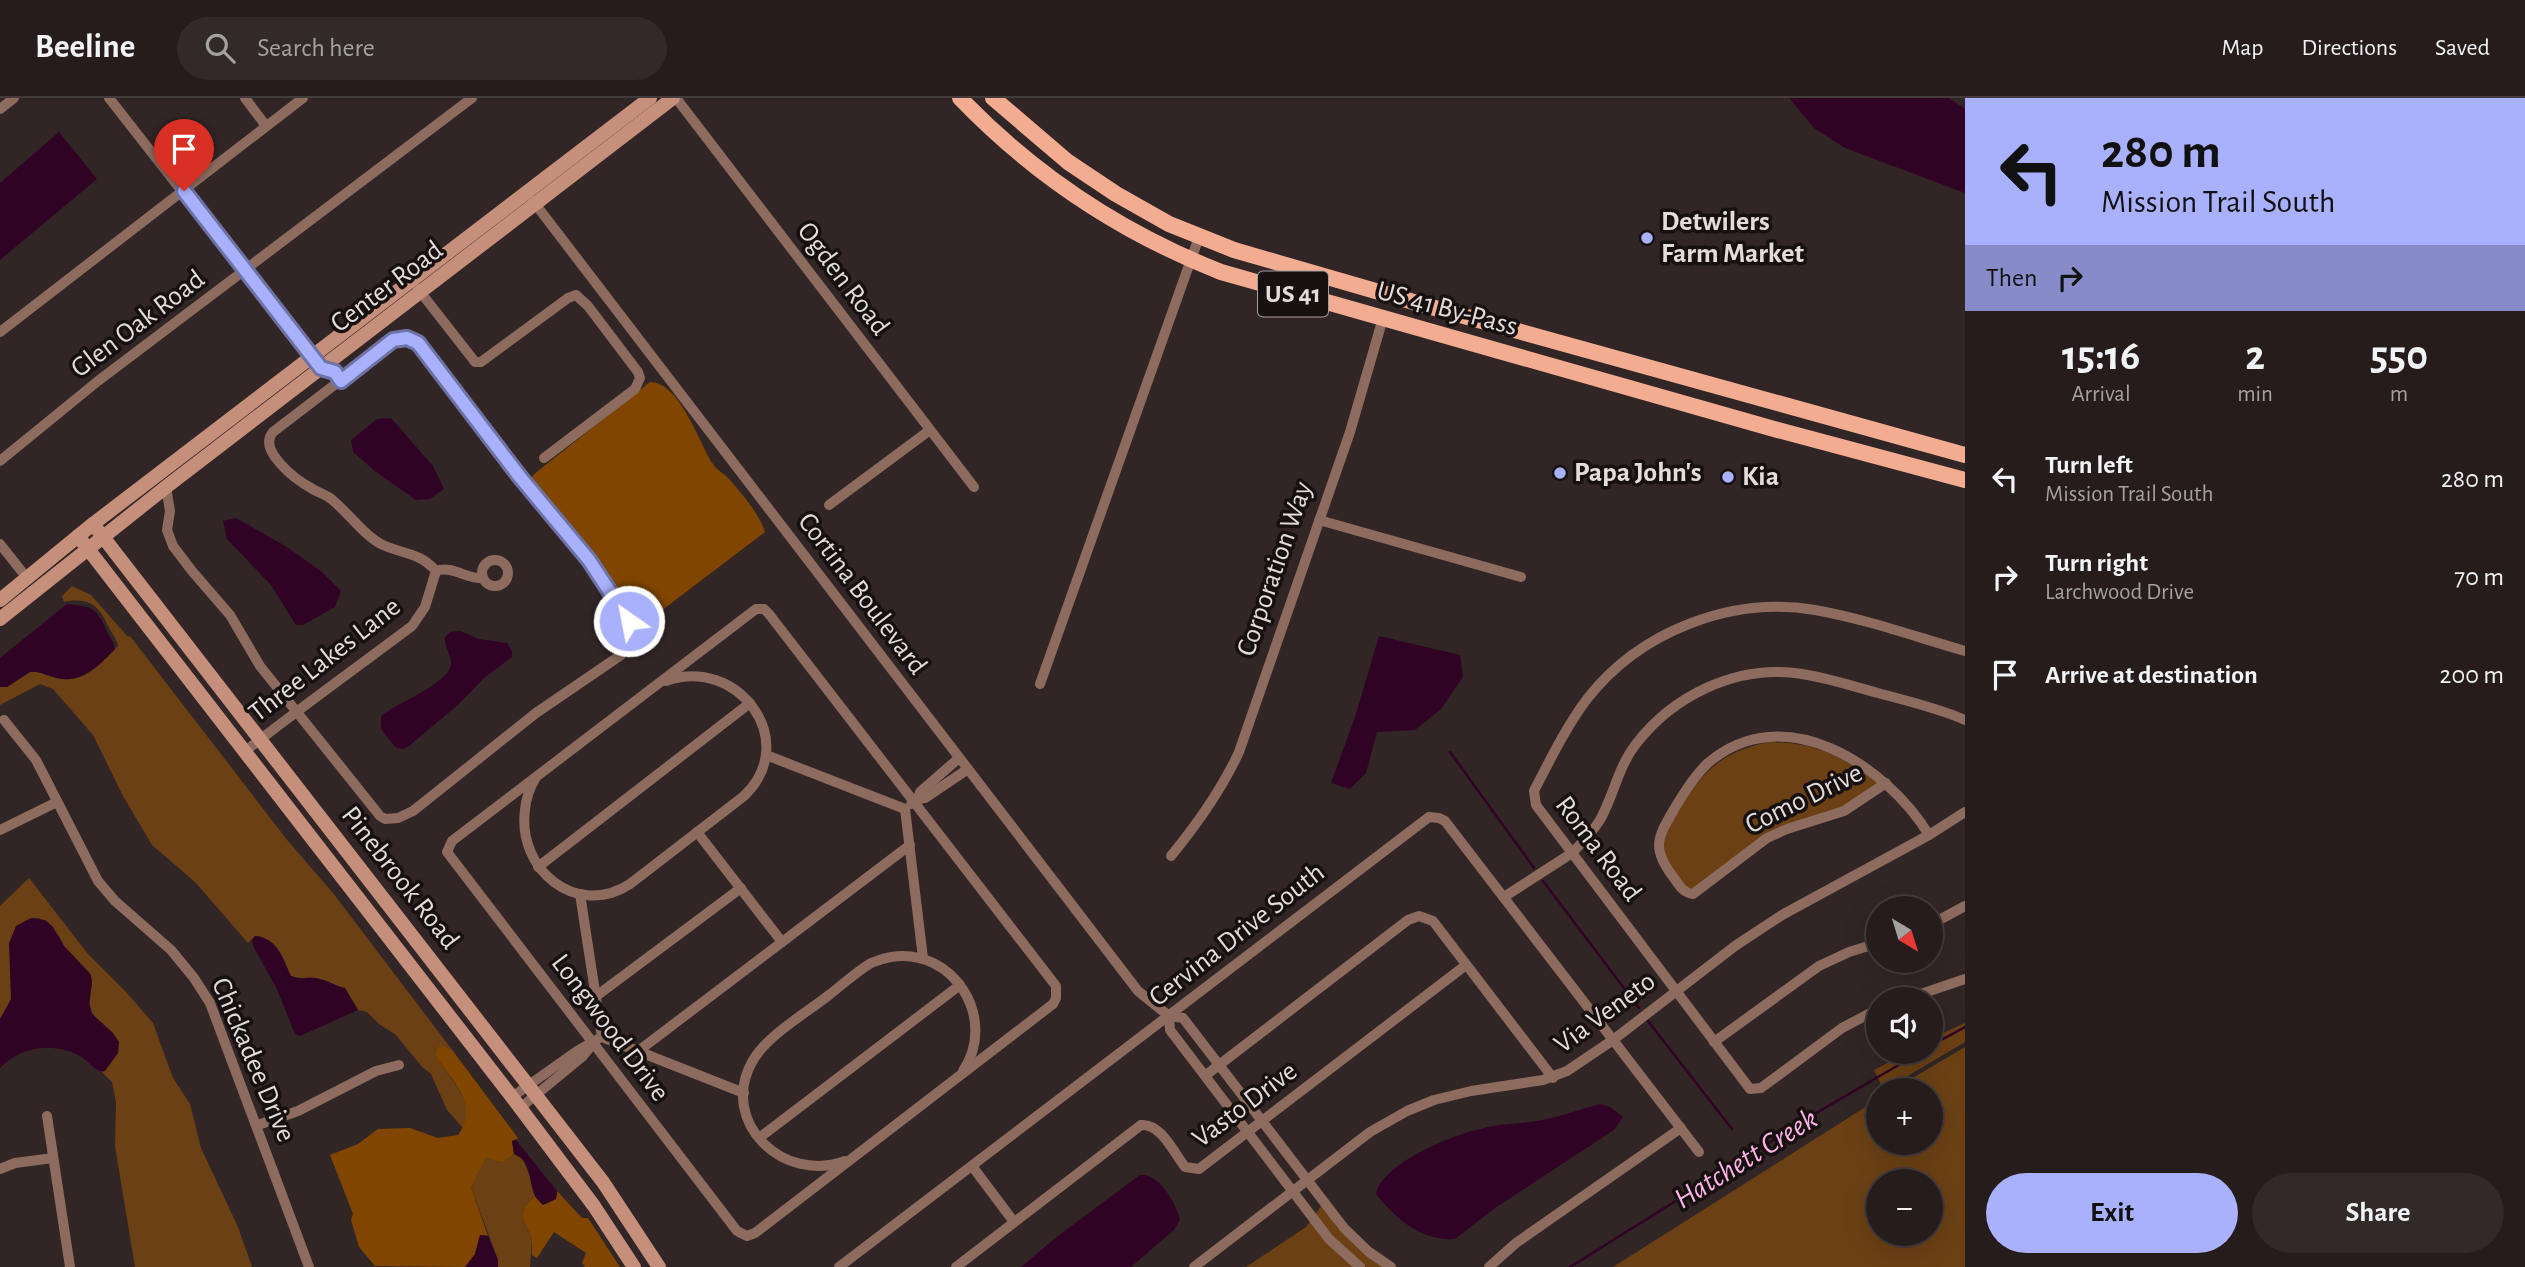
<!DOCTYPE html>
<html lang="en">
<head>
<meta charset="utf-8">
<style>
  :root { --surface:#261c1c; --page:#322929; --text:#f1f3f6; --muted:#a4a1a3; --line:#423a3b; --accent:#a9b0fc }
  body { margin:0; font-family:"Alegreya Sans",sans-serif; background:var(--page); color:var(--text); height:100vh; display:flex; flex-direction:column; font-size:26px; white-space:nowrap }
  * { box-sizing:border-box; margin:0 }
  p { font-size:23px; color:var(--muted) }
  .icon { flex:none; width:38px; height:38px; fill:none; stroke:currentColor; stroke-width:2; stroke-linecap:round; stroke-linejoin:round }
  .map { position:relative; flex:1; overflow:hidden }
  .sheet { display:flex; flex-direction:column; background:var(--surface); width:560px }
  .sheet>* { flex:none }
  .hud { background:#a9b0fc; color:#111; overflow:hidden }
  .needle { width:46px; rotate:142deg }
  .tools { position:absolute; left:1866px; top:798px; display:grid; gap:14px }
  .tools a { display:grid; place-items:center; width:77px; height:77px; border-radius:50%; background:var(--surface); box-shadow:0 7px 28px #0002,0 0 0 2px var(--line); font-size:35px }
  .pin { position:absolute; display:grid; place-items:center; width:60px; height:60px; color:#fff; margin:-72px -30px; border-radius:50% 50% 50% 0; rotate:-45deg; box-shadow:0 0 7px #0007 }
  .pin .icon { rotate:45deg }
  .me { position:absolute; width:77px; margin:-38px; rotate:327deg; stroke-linejoin:round; filter:drop-shadow(0 0 5px #0008) }
  .turn { display:flex; align-items:center; gap:24px; height:147px; padding:0 21px; font-size:32px }
  .turn .icon { width:91px; height:91px; stroke-width:2.5 }
  .turn b { display:block; font-size:49px; line-height:60px }
  .then { display:flex; align-items:center; height:66px; padding:0 21px; background:#0003; gap:14px; font-size:26px }
  .eta { display:flex; justify-content:space-evenly; align-items:center; height:119px; text-align:center }
  .eta b { font-size:42px; font-weight:700; line-height:49px }
  .cta { display:flex; gap:14px; margin-top:auto; padding:14px 21px }
  .cta a { flex:1; height:80px; border-radius:42px; background:var(--accent); color:#111; font-size:28px; font-weight:700; line-height:80px; text-align:center }
  .cta a+a { background:var(--page); color:var(--text) }
  ul { padding:0; list-style:none }
  li { display:flex; align-items:center; gap:21px; height:98px; padding:0 21px }
  li div { flex:1 }
  li b { display:block; font-size:26px }
  li em { font-style:normal }
  header { display:flex; align-items:center; gap:42px; box-sizing:border-box; height:98px; padding:0 35px; background:var(--surface); border-bottom:2px solid var(--line) }
  header strong { font-size:33px }
  nav { display:flex; gap:38px; margin-inline-start:auto; font-size:24px }
  .search { width:490px; height:63px; background:var(--page); display:flex; align-items:center; gap:18px; box-sizing:border-box; padding:0 24px; border-radius:38px; color:var(--muted); font-size:26px }
  main { display:flex; flex:1; min-height:0 }
  .map>svg:first-child { display:block }
  .green { fill:#6b4015; fill-rule:evenodd }
  .forest { fill:#804600 }
  .water { fill:#300325 }
  .lines { fill:none; stroke-linecap:round; stroke-linejoin:round }
  .stream { stroke:#300325; stroke-width:2.5 }
  .street { stroke:#8d6b5e; stroke-width:10 }
  .secondary { stroke:#c68f7b; stroke-width:14 }
  .primary { stroke:#f2ac92; stroke-width:16 }
  .route-casing { stroke:#6e72a4; stroke-width:18 }
  .route { stroke:#a9b0fc; stroke-width:12 }
  .poi-dot { fill:#a9b0fc; stroke:#161010; stroke-width:2.5 }
  .labels { text-anchor:middle; dominant-baseline:central; stroke-width:7; stroke-linejoin:round; paint-order:stroke }
  .shield { fill:#161010; stroke:#a69e9e; stroke-width:2 }
  .shield-label { font-size:26px; font-weight:bold; fill:#e4dbdb }
  .poi-label { font-size:28px; font-weight:bold; fill:#e4dbdb; stroke:#161010; text-anchor:start }
  .street-label { font-size:28px; fill:#e4dbdb; stroke:#161010 }
  .water-label { font-size:30px; font-style:italic; fill:#ffb2e5; stroke:#161010 }
</style>
</head>
<body>
<header>
<strong>Beeline</strong>
<div class="search"><svg class="icon" aria-label="search" viewBox="0 0 24 24"><circle cx="10" cy="10" r="6"/><path d="M15 15l6 6"/></svg>Search here</div>
<nav><a>Map</a><a>Directions</a><a>Saved</a></nav>
</header>
<main>
<div class="map">
<svg width="1965" height="1169" viewBox="0 0 1965 1169">
  <rect width="100%" height="100%" fill="#322525"/>
  <g class="green">
    <path d="M72 488 91 497 128 539 130 538 288 743 333 795 453 953 445 948 435 957C446 975 479 1009 463 1030L447 1012 431 976 422 969 395 936 379 926 367 914 358 912C351 896 336 886 319 881 311 878 303 882 291 878 283 861 277 840 255 838L248 845 195 784 152 747 123 698 93 637 53 591 40 586 0 607V589H7L30 574C40 573 47 578 56 580 84 587 100 564 118 548 116 539 112 536 108 528 99 507 88 499 64 504L62 498Z"/>
    <path d="M1769 644C1819 645 1837 657 1878 684L1876 687 1838 711 1790 726 1693 791 1688 790C1678 779 1664 764 1663 748 1662 739 1670 727 1675 719 1700 676 1719 654 1769 644Z"/>
    <path d="M29 780 88 856 126 894 153 925 173 980 190 1006 201 1050 238 1129 252 1169H135L115 1048 116 1004 112 984 102 974 105 973 113 935 98 923 89 910 92 884 89 874 64 848 59 838 39 820C0 821 15 870 12 897 11 906 5 914 0 921V808Z"/>
    <path d="M1965 925V944L1884 992 1874 972 1908 954H1930V941Z"/>
    <path d="M1965 949V1169H1613L1878 1001V1045H1930V992H1892ZM1878 1083H1930V1136H1878Z"/>
    <path d="M514 1056 522 1059 531 1081 535 1098 525 1108 522 1118 532 1141 530 1169H498V1162L471 1089 486 1060 503 1065Z"/>
    <path d="M1324 1104 1337 1130 1387 1169H1246L1306 1129Z"/>
  </g>
  <g class="forest">
    <path d="M650 284C680 284 699 345 713 366 716 372 724 375 729 381 742 396 759 415 765 434L632 535 531 384 533 377Z"/>
    <path d="M445 948 453 953 518 1040 512 1043 514 1056 503 1065 486 1060 471 1089 488 1138 480 1137 475 1156 465 1169 375 1168 359 1149 351 1122 353 1116 330 1057 358 1046 378 1031 410 1030 438 1040 458 1037C480 1007 452 983 435 957L438 949Z"/>
    <path d="M557 1093 582 1120H588L620 1169C607 1169 597 1169 585 1169L582 1165 586 1155 554 1134 537 1160 532 1157V1141L522 1118 525 1108 535 1098 543 1107 556 1101Z"/>
  </g>
  <g class="water">
    <path d="M1789 0H1949L1965 11V95L1845 50 1814 30Z"/>
    <path d="M59 34 97 81 0 162V85Z"/>
    <path d="M391 320 433 368 444 391 430 401 416 402 376 374 353 354 351 342 377 321Z"/>
    <path d="M236 420 287 449 322 474 341 493 335 509 303 527H296L271 487 227 441 223 423Z"/>
    <path d="M67 506C90 509 95 508 105 529 108 537 113 541 115 551 100 567 82 586 57 580 47 578 41 573 30 574L7 589H0V560Z"/>
    <path d="M460 533 479 541 507 545 512 553V559L484 580 459 606 409 648 403 651 396 650 381 631V619C394 605 451 586 451 565 451 556 444 549 445 539L450 534Z"/>
    <path d="M1379 538 1460 557 1463 579 1441 611 1415 632 1377 634 1366 675 1350 691 1331 685 1355 619Z"/>
    <path d="M31 820 45 822 53 829 64 848 91 877 92 884 89 904 92 916 113 935 119 944 118 955 105 973C94 975 89 962 78 957 52 944 20 949 0 970V921L11 901 9 845 16 828Z"/>
    <path d="M255 838C278 840 283 861 291 878 304 883 304 879 315 880 326 881 335 888 345 890L358 912 300 938 295 936 277 891 254 850 252 842Z"/>
    <path d="M1600 1006 1610 1009 1623 1019 1614 1032 1495 1110 1455 1141C1421 1143 1396 1121 1376 1096 1383 1064 1455 1036 1484 1030 1503 1025 1523 1026 1543 1022 1562 1018 1581 1011 1600 1006Z"/>
    <path d="M516 1042 557 1093 556 1101 543 1107C542 1106 535 1099 535 1098 528 1082 532 1063 514 1056L512 1043Z"/>
    <path d="M1140 1077C1160 1075 1175 1105 1180 1121L1174 1132 1131 1169H1021L1059 1137Z"/>
    <path d="M480 1137 488 1138 498 1162V1169H465L475 1156Z"/>
  </g>
  <g class="lines">
    <g class="stream">
      <path d="M1450 654 1534 770"/>
      <path d="M1543 783 1639 910"/>
      <path d="M1648 923 1732 1031"/>
      <path d="M1930 948 1965 929"/>
      <path d="M1570 1169 1823 1011 1921 954"/>
    </g>
    <g class="street">
      <path d="M109 0 314 262"/>
      <path d="M245 0 266 28"/>
      <path d="M676 0 974 389"/>
      <path d="M0 11 14 0"/>
      <path d="M533 103 1138 893 1169 918 1183 920 1344 1130 1369 1154 1391 1169"/>
      <path d="M418 191 472 260 475 264H481L568 200 576 197 588 208 638 274 640 280 635 291 544 360"/>
      <path d="M0 234 303 0"/>
      <path d="M321 270 335 274 341 283"/>
      <path d="M0 363 98 283 472 0"/>
      <path d="M166 389 170 413 167 432 173 448 192 473 230 517 260 568 380 718 385 721 398 720 413 713 536 615 621 557 633 540 632 529 589 462 520 378 423 252C414 241 406 238 393 242L273 334C257 352 296 382 311 390 317 394 324 396 330 400 347 413 365 439 383 447 405 457 419 454 436 473L425 509 412 528C356 570 299 611 244 654"/>
      <path d="M829 407 930 332"/>
      <path d="M1319 422 1521 479"/>
      <path d="M0 446 27 480"/>
      <circle cx="495" cy="475" r="13"/>
      <path d="M436 473C453 467 467 482 483 480"/>
      <path d="M756 511H764L769 516 1056 888V900L1053 906 755 1135 747 1138 737 1133 447 754 452 743Z"/>
      <path d="M1040 586 1199 139"/>
      <path d="M4 622 36 662 98 783 115 803 171 852 194 880 210 905 309 1169"/>
      <path d="M766 657 905 711"/>
      <path d="M535 681C529 691 526 701 525 712 517 771 576 821 630 786L744 698C802 643 737 557 666 583"/>
      <path d="M1886 685 1844 713 1787 731 1767 740 1693 796C1683 795 1679 787 1674 780 1650 749 1658 739 1676 708 1685 693 1695 677 1708 665 1784 600 1886 667 1929 737"/>
      <path d="M918 701 920 694 959 660"/>
      <path d="M911 706 918 701 925 700 968 671"/>
      <path d="M905 711 923 860"/>
      <path d="M0 732 57 704"/>
      <path d="M697 734 782 844"/>
      <path d="M1171 758C1198 725 1221 693 1239 654L1350 334 1383 220"/>
      <path d="M538 769 750 605"/>
      <path d="M580 796 602 939 744 995"/>
      <path d="M1504 799 1572 755C1582 745 1592 735 1600 722 1614 697 1618 669 1636 646 1673 598 1734 568 1795 575 1823 578 1851 588 1878 595 1907 603 1938 610 1965 622"/>
      <path d="M1930 827 1965 808"/>
      <path d="M595 899 741 790"/>
      <path d="M1906 901 1965 881"/>
      <path d="M1878 911 1842 930 1761 990 1750 991 1536 707 1534 693C1550 662 1566 629 1587 601 1640 533 1731 498 1815 512 1866 521 1916 539 1965 553"/>
      <path d="M1169 918 1170 932 1329 1141 1360 1169"/>
      <path d="M1714 944 1819 868 1849 854 1878 845"/>
      <path d="M637 954 910 747"/>
      <path d="M1206 977 1408 822 1419 818 1433 823 1553 980"/>
      <path d="M512 999 577 953 598 941"/>
      <path d="M520 1010 582 959 591 948"/>
      <path d="M47 1018 70 1169"/>
      <path d="M258 1027 298 1013 376 973 399 967"/>
      <path d="M759 1040 960 887"/>
      <path d="M845 1063C783 1086 719 1024 752 964 766 938 805 916 829 897 842 887 856 874 871 865 878 862 885 860 891 859 954 849 998 921 963 973"/>
      <path d="M972 1068 1014 1124"/>
      <path d="M0 1071 15 1065 53 1060"/>
      <path d="M839 1169 1429 719 1439 720 1445 723 1699 1054"/>
      <path d="M956 1169 1141 1027C1161 1025 1174 1055 1185 1069L1199 1071 1466 867"/>
      <path d="M1194 1169 1370 1034 1407 1013 1434 1002 1471 993 1543 982 1567 973 1613 942 1735 848 1782 817 1929 737 1965 714"/>
      <path d="M1489 1169 1516 1145 1681 1030"/>
    </g>
    <g class="secondary">
      <path d="M93 426 603 1084 659 1169"/>
      <path d="M78 438 512 999 594 1108 634 1169"/>
      <path d="M0 502 93 426 650 0"/>
      <path d="M0 521 166 389 673 0"/>
    </g>
    <g class="primary">
      <path d="M960 0C1034 77 1122 135 1221 174L1774 331 1965 382"/>
      <path d="M993 0 1068 64 1116 96 1169 126 1234 152 1417 205 1965 357"/>
    </g>
  </g>
  <g class="lines">
    <defs>
      <path id="route" d="M184 93 321 270 335 274 341 283 393 242 407 240 418 245 520 379 589 462 629 523"/>
    </defs>
    <use href="#route" class="route-casing"/>
    <use href="#route" class="route"/>
  </g>
  <g class="poi-dot">
    <circle cx="1647" cy="140" r="7"/>
    <circle cx="1560" cy="375" r="7"/>
    <circle cx="1728" cy="379" r="7"/>
  </g>
  <g class="labels">
    <rect class="shield" x="1258" y="173.5" width="70" height="45" rx="5"/>
    <g class="shield-label">
      <text x="1293" y="196">US 41</text>
    </g>
    <g class="poi-label">
      <text x="1661" y="124">Detwilers<tspan x="1661" dy="32">Farm Market</tspan></text>
      <text x="1574" y="375">Papa John's</text>
      <text x="1742" y="379">Kia</text>
    </g>
    <g class="street-label">
      <text transform="translate(843 181) rotate(53)">Ogden Road</text>
      <text transform="translate(387 189) rotate(-37)">Center Road</text>
      <text transform="translate(1447 211) rotate(15)">US 41 By-Pass</text>
      <text transform="translate(138 226) rotate(-37)">Glen Oak Road</text>
      <text transform="translate(1275 471) rotate(-71)">Corporation Way</text>
      <text transform="translate(862 496) rotate(53)">Cortina Boulevard</text>
      <text transform="translate(325 562) rotate(-38)">Three Lakes Lane</text>
      <text transform="translate(1804 701) rotate(-26)">Como Drive</text>
      <text transform="translate(1598 751) rotate(53)">Roma Road</text>
      <text transform="translate(400 780) rotate(52)">Pinebrook Road</text>
      <text transform="translate(1237 837) rotate(-38)">Cervina Drive South</text>
      <text transform="translate(1605 915) rotate(-36)">Via Veneto</text>
      <text transform="translate(610 930) rotate(53)">Longwood Drive</text>
      <text transform="translate(253 962) rotate(67)">Chickadee Drive</text>
      <text transform="translate(1245 1007) rotate(-37)">Vasto Drive</text>
    </g>
    <g class="water-label">
      <text transform="translate(1746 1061) rotate(-32)">Hatchett Creek</text>
    </g>
  </g>
</svg>
<div class="tools">
<a><svg class="needle" viewBox="-14 -14 28 28"><path d="M0-13l5 13h-10z" fill="#e53935"/><path d="M0 13l5-13h-10z" fill="#a4a1a3"/></svg></a>
<a><svg class="icon" aria-label="sound" viewBox="0 0 24 24"><path d="M4 9h4l5-4v14l-5-4H4zM17 9q2 3 0 6"/></svg></a>
<a>+</a>
<a>−</a>
</div>
<div class="pin" style="left:184px;top:93px;background:#d93025"><svg class="icon" aria-label="arrive" viewBox="0 0 24 24"><path d="M6 21V4h12l-3 4 3 4H6"/></svg></div>
<svg class="me" style="left:629px;top:523px" viewBox="-20 -20 40 40"><circle r="17" fill="#a9b0fc" stroke="#fff" stroke-width="3"/><path d="M0-11L8 9 0 5-8 9z" fill="#fff"/></svg>
</div>
<section class="sheet">
<div class="hud">
<div class="turn"><svg class="icon" aria-label="left" viewBox="0 0 24 24"><path d="M17 20v-9H6M10 6l-5 5 5 5"/></svg><div><b>280 m</b>Mission Trail South</div></div>
<div class="then">Then<svg class="icon" aria-label="right" viewBox="0 0 24 24"><path d="M7 20v-9h11M14 6l5 5-5 5"/></svg></div>
</div>
<div class="eta">
<div><b>15:16</b><p>Arrival</p></div>
<div><b>2</b><p>min</p></div>
<div><b>550</b><p>m</p></div>
</div>
<ul>
<li><svg class="icon" aria-label="left" viewBox="0 0 24 24"><path d="M17 20v-9H6M10 6l-5 5 5 5"/></svg><div><b>Turn left</b><p>Mission Trail South</p></div><em>280 m</em></li>
<li><svg class="icon" aria-label="right" viewBox="0 0 24 24"><path d="M7 20v-9h11M14 6l5 5-5 5"/></svg><div><b>Turn right</b><p>Larchwood Drive</p></div><em>70 m</em></li>
<li><svg class="icon" aria-label="arrive" viewBox="0 0 24 24"><path d="M6 21V4h12l-3 4 3 4H6"/></svg><div><b>Arrive at destination</b></div><em>200 m</em></li>
</ul>
<div class="cta"><a>Exit</a><a>Share</a></div>
</section>
</main>
</body>
</html>
